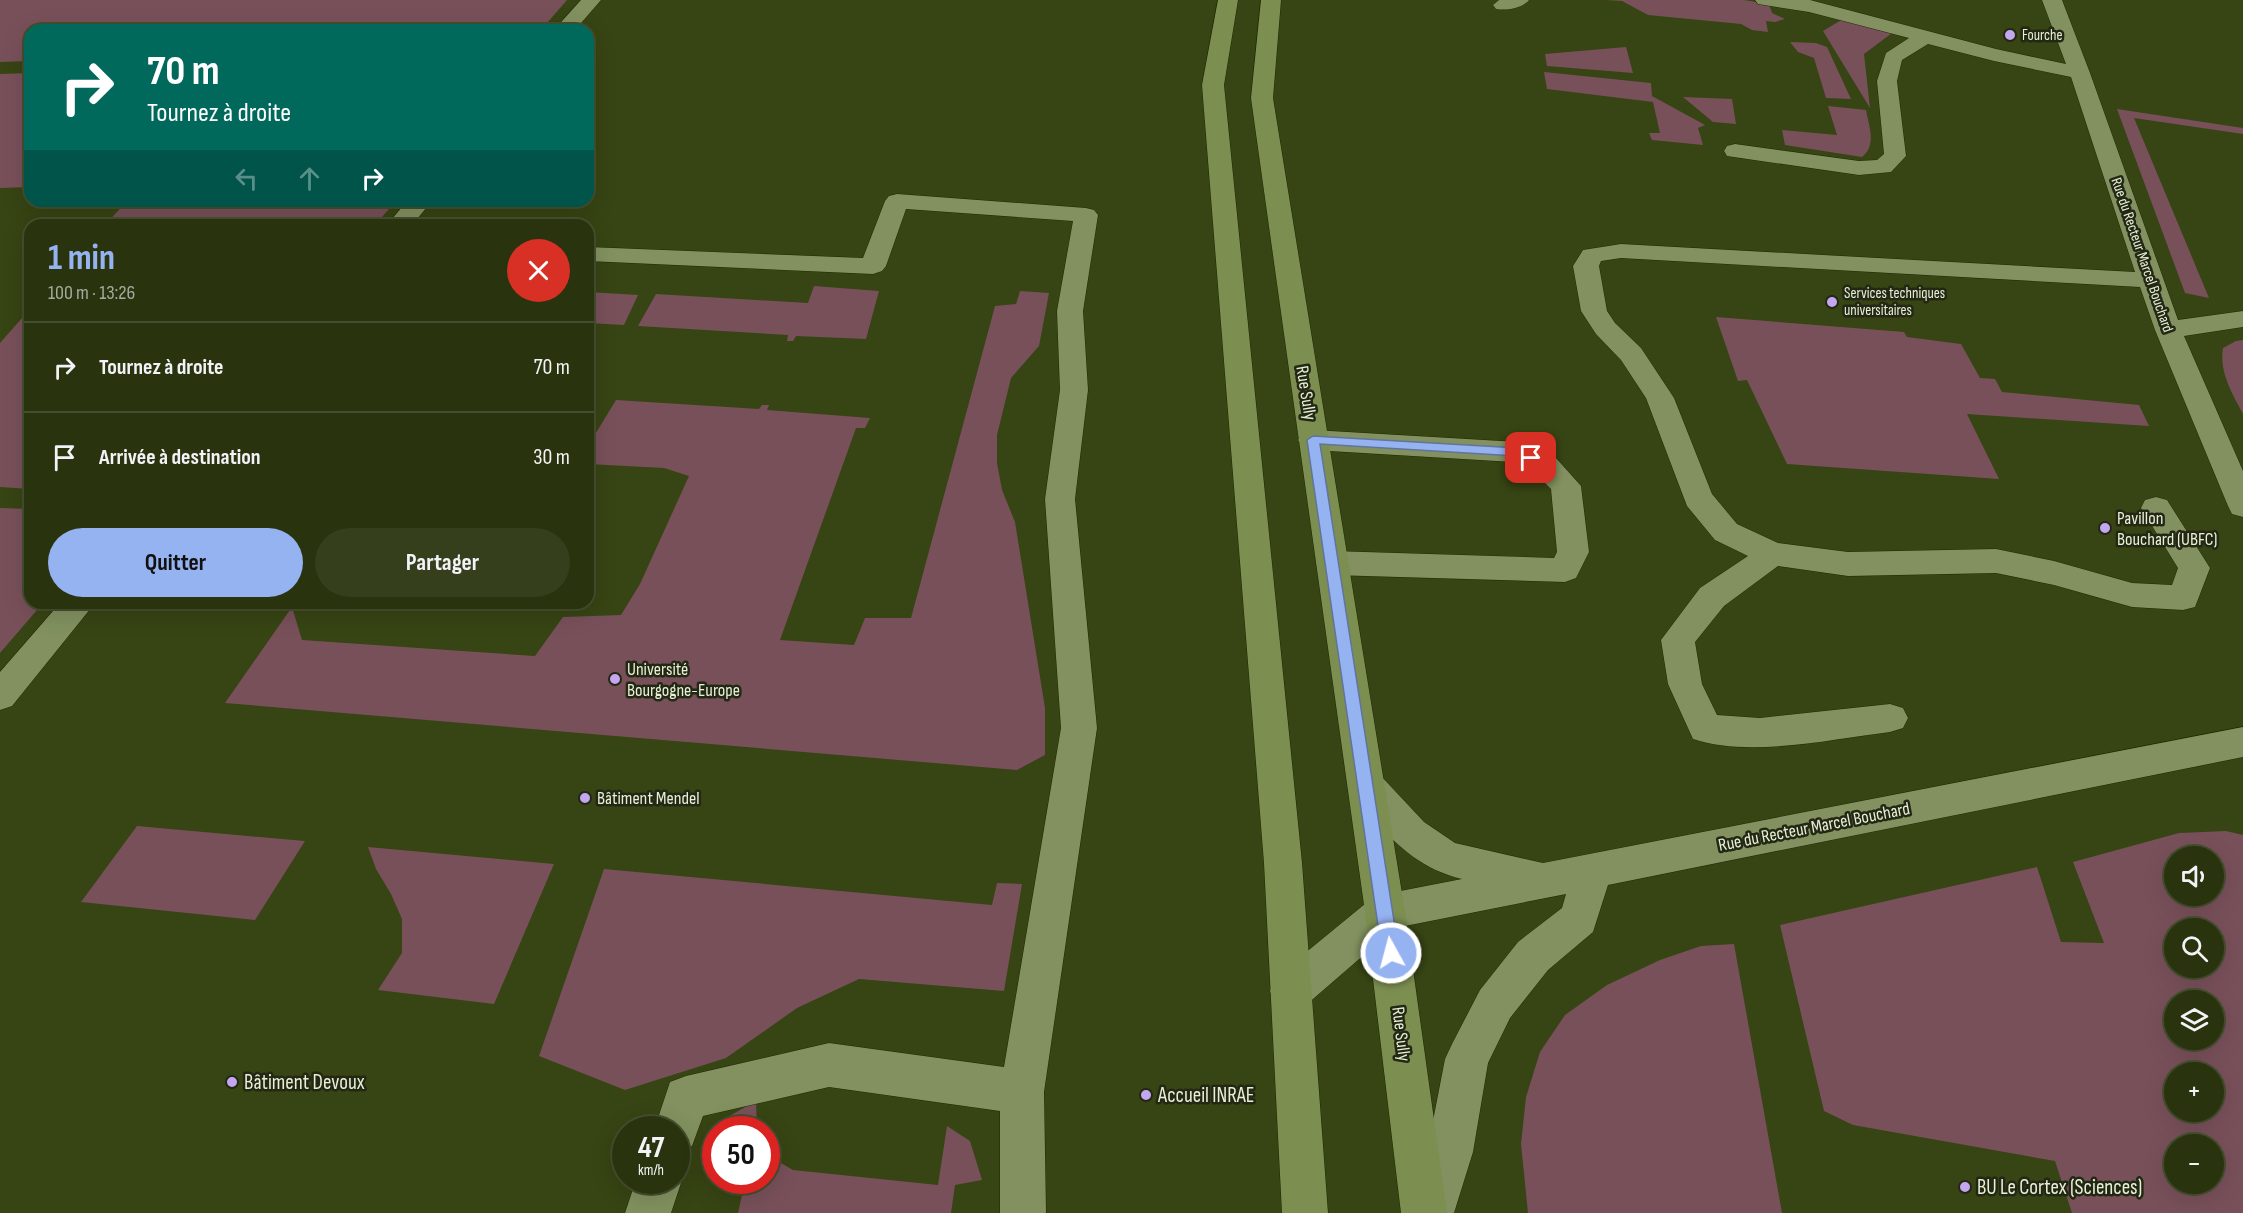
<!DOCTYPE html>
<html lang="fr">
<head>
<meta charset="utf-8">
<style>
  :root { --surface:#29330e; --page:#353f1c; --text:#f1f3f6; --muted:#a5aa9e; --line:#454e2e; --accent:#95b2f1 }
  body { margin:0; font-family:"Sofia Sans Condensed",sans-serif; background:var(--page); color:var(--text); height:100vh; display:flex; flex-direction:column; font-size:22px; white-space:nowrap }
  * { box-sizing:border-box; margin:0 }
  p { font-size:20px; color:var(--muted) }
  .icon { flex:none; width:33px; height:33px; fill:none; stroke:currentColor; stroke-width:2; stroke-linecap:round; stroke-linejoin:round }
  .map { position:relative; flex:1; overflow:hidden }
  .details { position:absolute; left:24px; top:219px; width:570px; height:390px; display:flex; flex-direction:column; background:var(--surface); border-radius:18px; box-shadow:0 6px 24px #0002,0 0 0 2px var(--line) }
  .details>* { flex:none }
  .top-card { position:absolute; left:24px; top:24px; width:570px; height:183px; border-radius:18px; box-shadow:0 6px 24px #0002,0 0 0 2px var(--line); background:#00695c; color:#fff; overflow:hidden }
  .buttons { position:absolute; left:2164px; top:846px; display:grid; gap:12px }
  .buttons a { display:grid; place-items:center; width:60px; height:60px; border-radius:50%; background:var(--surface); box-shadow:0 6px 24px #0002,0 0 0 2px var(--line); font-size:30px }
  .speed { position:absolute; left:612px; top:1116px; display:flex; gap:12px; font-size:30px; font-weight:700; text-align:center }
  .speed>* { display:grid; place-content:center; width:78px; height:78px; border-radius:50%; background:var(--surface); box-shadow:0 6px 24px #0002,0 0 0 2px var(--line); line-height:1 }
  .speed small { font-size:15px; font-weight:400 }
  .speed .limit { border:9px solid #d22; background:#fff; color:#111 }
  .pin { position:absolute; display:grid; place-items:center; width:51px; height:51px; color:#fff; margin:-26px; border-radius:12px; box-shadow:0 3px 9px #0006 }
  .me { position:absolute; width:66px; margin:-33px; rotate:353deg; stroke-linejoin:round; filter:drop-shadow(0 0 4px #0008) }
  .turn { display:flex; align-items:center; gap:21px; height:126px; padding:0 24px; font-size:27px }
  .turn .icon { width:78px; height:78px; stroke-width:2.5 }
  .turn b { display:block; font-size:42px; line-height:51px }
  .lanes { display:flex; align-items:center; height:57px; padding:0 24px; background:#0003; justify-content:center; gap:30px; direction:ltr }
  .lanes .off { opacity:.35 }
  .round { display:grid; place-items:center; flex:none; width:63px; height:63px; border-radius:32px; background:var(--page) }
  .head { display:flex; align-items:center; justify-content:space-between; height:102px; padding:0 24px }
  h1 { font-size:36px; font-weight:700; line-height:45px; color:var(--accent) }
  .button { display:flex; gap:12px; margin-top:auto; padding:12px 24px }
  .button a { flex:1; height:69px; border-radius:36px; background:var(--accent); color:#111; font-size:24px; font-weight:700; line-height:69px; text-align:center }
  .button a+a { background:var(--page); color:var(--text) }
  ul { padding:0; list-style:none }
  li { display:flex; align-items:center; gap:18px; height:90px; padding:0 24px; border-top:2px solid var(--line) }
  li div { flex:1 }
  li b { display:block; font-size:22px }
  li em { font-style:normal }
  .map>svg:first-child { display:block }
  .green { fill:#78505a; fill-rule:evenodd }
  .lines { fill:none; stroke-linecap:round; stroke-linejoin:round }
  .minor-casing { stroke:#202904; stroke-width:1 }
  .major-casing { stroke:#202904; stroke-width:1 }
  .minor { fill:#82915f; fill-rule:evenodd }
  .major { fill:#7c8e50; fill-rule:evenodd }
  .route { fill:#95b2f1; stroke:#61749d; stroke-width:1.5 }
  .poi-dot { fill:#c5a7f1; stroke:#222813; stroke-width:2 }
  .labels { text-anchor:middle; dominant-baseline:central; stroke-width:5; stroke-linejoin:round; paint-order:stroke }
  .far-poi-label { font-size:15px; fill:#e7f0d6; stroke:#222813; text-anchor:start }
  .far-street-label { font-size:15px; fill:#e7f0d6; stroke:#222813 }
  .street-label { font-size:18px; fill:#e7f0d6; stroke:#222813 }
  .poi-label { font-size:18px; fill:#e7f0d6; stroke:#222813; text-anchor:start }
  .near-poi-label { font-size:21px; fill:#e7f0d6; stroke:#222813; text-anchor:start }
</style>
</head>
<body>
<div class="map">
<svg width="2243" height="1213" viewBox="0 0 2243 1213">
  <rect width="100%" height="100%" fill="#374413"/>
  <g class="green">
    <path d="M0 0H567L541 30H30V61L0 62Z"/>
    <path d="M1605 0H1744L1769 4 1772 13 1785 19 1775 22 1766 21 1768 32 1752 30 1741 24 1648 15 1622 1Z"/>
    <path d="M1843 19 1892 33 1864 54 1870 108 1823 31Z"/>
    <path d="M1790 42 1816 43 1827 47 1851 99 1826 98 1814 58 1798 52Z"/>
    <path d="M1626 47 1633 73 1547 66 1545 54Z"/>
    <path d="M1544 72 1651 83 1652 96 1705 125 1698 128 1703 145 1652 140 1649 133H1660L1653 102 1547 89Z"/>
    <path d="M30 73V187L0 188V74Z"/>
    <path d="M1683 97 1732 99 1736 124 1713 122Z"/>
    <path d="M1828 106 1866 110C1869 127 1877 145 1862 157L1785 145 1782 130 1837 135Z"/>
    <path d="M2117 109 2243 128V134L2134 118 2209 298 2185 293Z"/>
    <path d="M127 201H396L375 225H105Z"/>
    <path d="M814 286 879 291 866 339 796 336 793 341H787L788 335 638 326 656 294 808 303Z"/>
    <path d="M1020 291 1049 293 1039 346 1011 378 997 435V463L1002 490 1015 522 1045 708V755L1017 770 225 703 292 607 302 640 535 656 563 617 621 615 640 584 689 476 664 468 588 464V446L616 400 759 409 762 405H769L767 410 870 418 865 428H856L780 640 854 645 865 618H911L995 306 1016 304Z"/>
    <path d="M588 292 638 295 624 325 588 323Z"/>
    <path d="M30 309V489L0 487V343Z"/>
    <path d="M1716 317 1904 332 1907 337 1961 344 1980 378 1995 379 2002 392 2139 405 2149 426 1967 414 1999 479 1787 464 1747 380 1738 381Z"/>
    <path d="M2243 340V414C2232 393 2219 372 2223 348L2236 341Z"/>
    <path d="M0 508 30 509V603H43L0 653Z"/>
    <path d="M137 826 305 841 255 920 81 902Z"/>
    <path d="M2226 831 2243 835V1213H2072L2055 1161 1853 1125 1824 1111 1780 925 2037 867 2061 942 2104 943 2073 862 2179 833ZM2175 856H2214V896H2175ZM2175 928H2214V968H2175ZM2175 1000H2214V1040H2175ZM2175 1072H2214V1112H2175ZM2175 1144H2214V1184H2175Z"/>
    <path d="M368 847 554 864 494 1004 378 990 402 953V919L391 894 376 869Z"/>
    <path d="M604 869 992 905 997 883 1022 884 1004 991 859 979 797 1008 726 1058 625 1090 539 1056Z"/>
    <path d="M1734 944 1782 1213H1528L1521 1144 1526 1097 1540 1052 1565 1015 1607 985 1660 960 1701 946Z"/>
    <path d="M756 1101 757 1129 717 1130 724 1119Z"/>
    <path d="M947 1126 970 1141 982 1180 955 1185 951 1213H738L745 1181 766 1180 767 1155 793 1170 938 1185Z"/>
  </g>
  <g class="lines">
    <defs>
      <g id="minor">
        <path d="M581 0H601L575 30H554Z"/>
        <path d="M1529 0C1523 8 1506 11 1496 9L1493 5 1499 0Z"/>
        <path d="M1755 0H1810L1996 49 2066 64 2042 0H2062L2090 73 2178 320 2243 311V327L2184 336 2243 471V517L2232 514 2228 506 2155 330 2140 287 1621 258 1601 261 1599 266 1607 311 1615 323 1641 348 1674 398 1712 494 1737 524 1778 543 1848 552 1996 549 2054 561 2132 583 2172 585 2178 568 2141 508 2145 500 2156 497 2167 500 2210 568 2195 607 2183 610 2132 607 2054 585 1996 573 1848 576 1778 566 1724 606 1695 642 1702 684 1717 715 1760 718 1890 704 1903 708 1908 718 1903 728 1890 732C1832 739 1749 758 1693 739L1668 684 1661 640 1700 588 1748 556 1715 540 1687 506 1646 398 1621 360 1596 334 1581 311 1573 266 1583 250 1621 244 2135 272 2071 77 1994 61 1928 44 1902 60 1897 81 1906 156 1891 172 1859 175 1727 156 1724 151 1727 146 1735 144 1859 161 1877 160 1884 154 1877 81 1886 53 1909 38 1809 12 1758 4Z"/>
        <path d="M897 194 1086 208 1094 210 1098 215 1083 311 1088 390 1075 499 1097 728 1044 1092 1046 1213H1000V1111L829 1087 703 1116 692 1146 676 1152V1130H654L670 1082 686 1076 829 1043 1004 1067 1061 728 1045 499 1060 390 1057 311 1073 221 906 209 886 266 882 271 873 274 588 261V247L863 258 885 201 889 196Z"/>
        <path d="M407 201H432L412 225H387Z"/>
        <path d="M1313 430 1518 442 1555 457 1581 486 1589 552 1576 578 1565 582 1332 575 1321 571 1316 563 1321 555 1332 551 1554 558 1557 552 1551 489 1533 471 1513 462 1313 450 1303 447 1298 440 1303 433Z"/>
        <path d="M60 603H95L12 706 0 710V672Z"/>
        <path d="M2243 727V757L1608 885 1593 932 1548 970 1510 1018 1488 1063 1473 1152 1454 1213H1408L1427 1152 1445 1059 1452 1044 1480 990 1518 942 1562 908 1566 894 1395 928 1306 1005 1291 1011 1276 1005 1270 991 1276 977 1371 899 1385 894 1462 879C1424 870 1399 848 1374 820 1364 809 1355 799 1348 786L1354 775 1367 770 1380 775 1424 822 1455 843 1543 863Z"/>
        <path d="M676 1166 682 1180 671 1213H625L636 1180H676Z"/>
      </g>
      <g id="major">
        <path d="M1218 0H1238L1224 85 1302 863 1328 1213H1282L1264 863 1202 85Z"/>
        <path d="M1261 0H1281L1273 98 1405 912 1447 1213H1401L1365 912 1251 98Z"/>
      </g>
    </defs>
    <use href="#minor" class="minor-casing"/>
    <use href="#major" class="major-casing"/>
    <use href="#minor" class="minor"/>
    <use href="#major" class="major"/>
  </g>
  <path class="route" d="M1313 436 1518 448 1537 458 1531 462 1516 456 1320 444 1399 953 1397 959 1391 961 1385 959 1382 953 1307 440Z"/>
  <g class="poi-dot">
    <circle cx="2010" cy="35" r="6"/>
    <circle cx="1832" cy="302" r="6"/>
    <circle cx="2105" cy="528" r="6"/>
    <circle cx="615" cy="679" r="6"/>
    <circle cx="585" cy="798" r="6"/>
    <circle cx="232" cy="1082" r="6"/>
    <circle cx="1146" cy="1095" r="6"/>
    <circle cx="1965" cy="1187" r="6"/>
  </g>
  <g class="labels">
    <g class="far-poi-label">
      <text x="2022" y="35">Fourche</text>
      <text x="1844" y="293">Services techniques<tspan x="1844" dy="17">universitaires</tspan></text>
    </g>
    <g class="far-street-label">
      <text transform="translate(2142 255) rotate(71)">Rue du Recteur Marcel Bouchard</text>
    </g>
    <g class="street-label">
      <text transform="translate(1306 393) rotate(81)">Rue Sully</text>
      <text transform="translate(1814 827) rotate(-11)">Rue du Recteur Marcel Bouchard</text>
      <text transform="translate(1401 1034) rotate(83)">Rue Sully</text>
    </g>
    <g class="poi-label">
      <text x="2117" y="518">Pavillon<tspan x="2117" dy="21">Bouchard (UBFC)</tspan></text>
      <text x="627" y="669">Université<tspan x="627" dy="21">Bourgogne-Europe</tspan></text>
      <text x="597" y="798">Bâtiment Mendel</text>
    </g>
    <g class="near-poi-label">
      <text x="244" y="1082">Bâtiment Devoux</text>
      <text x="1158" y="1095">Accueil INRAE</text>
      <text x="1977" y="1187">BU Le Cortex (Sciences)</text>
    </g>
  </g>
</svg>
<div class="buttons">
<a><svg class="icon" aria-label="sound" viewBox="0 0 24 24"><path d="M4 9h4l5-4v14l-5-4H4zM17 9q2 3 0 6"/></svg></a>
<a><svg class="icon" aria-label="search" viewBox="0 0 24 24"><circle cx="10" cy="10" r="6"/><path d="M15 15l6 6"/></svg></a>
<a><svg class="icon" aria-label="layers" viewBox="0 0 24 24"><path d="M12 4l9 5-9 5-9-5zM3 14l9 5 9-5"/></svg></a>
<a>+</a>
<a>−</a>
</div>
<div class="speed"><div>47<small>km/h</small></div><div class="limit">50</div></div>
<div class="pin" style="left:1531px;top:458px;background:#d93025"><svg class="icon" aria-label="arrive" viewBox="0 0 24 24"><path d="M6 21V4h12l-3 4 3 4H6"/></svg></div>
<svg class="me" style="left:1391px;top:953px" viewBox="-20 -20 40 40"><circle r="17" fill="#95b2f1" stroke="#fff" stroke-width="3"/><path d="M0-11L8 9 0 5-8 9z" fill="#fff"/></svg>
<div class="top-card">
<div class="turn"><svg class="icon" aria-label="right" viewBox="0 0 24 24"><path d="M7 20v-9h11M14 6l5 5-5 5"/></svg><div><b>70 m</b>Tournez à droite</div></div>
<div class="lanes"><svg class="icon off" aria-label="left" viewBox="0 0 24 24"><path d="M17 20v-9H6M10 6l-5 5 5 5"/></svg><svg class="icon off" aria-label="ahead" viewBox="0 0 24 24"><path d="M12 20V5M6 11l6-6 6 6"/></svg><svg class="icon" aria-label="right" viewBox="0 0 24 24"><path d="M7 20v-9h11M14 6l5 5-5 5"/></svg></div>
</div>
<section class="details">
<div class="head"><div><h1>1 min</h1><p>100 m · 13:26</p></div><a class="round" style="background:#d93025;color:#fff"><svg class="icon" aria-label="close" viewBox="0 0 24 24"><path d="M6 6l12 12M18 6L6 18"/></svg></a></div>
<ul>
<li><svg class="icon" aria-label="right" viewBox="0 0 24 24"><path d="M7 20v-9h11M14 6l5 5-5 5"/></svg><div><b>Tournez à droite</b></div><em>70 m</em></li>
<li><svg class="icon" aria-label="arrive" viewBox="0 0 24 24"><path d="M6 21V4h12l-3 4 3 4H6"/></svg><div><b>Arrivée à destination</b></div><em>30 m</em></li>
</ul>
<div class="button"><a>Quitter</a><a>Partager</a></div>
</section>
</div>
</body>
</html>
